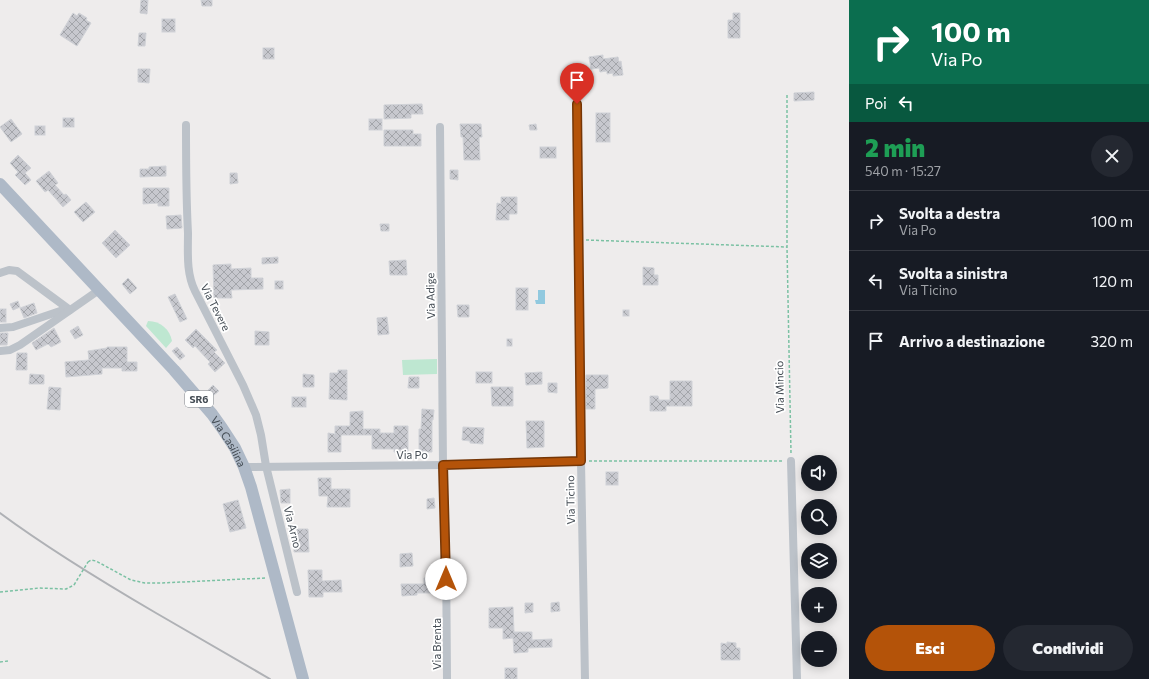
<!DOCTYPE html>
<html lang="it">
<head>
<meta charset="utf-8">
<style>
  :root { --surface:#171b24; --page:#242831; --text:#f1f3f6; --muted:#9ea1a6; --line:#363941; --accent:#b45309 }
  body { margin:0; font-family:Commissioner,sans-serif; background:var(--page); color:var(--text); height:100vh; display:flex; flex-direction:column; font-size:15px; white-space:nowrap }
  * { box-sizing:border-box; margin:0 }
  p { font-size:13px; color:var(--muted) }
  .icon { flex:none; width:22px; height:22px; fill:none; stroke:currentColor; stroke-width:2; stroke-linecap:round; stroke-linejoin:round }
  .map { position:relative; flex:1; overflow:hidden }
  .sheet { display:flex; flex-direction:column; background:var(--surface); width:300px }
  .sheet>* { flex:none }
  .guide { background:#0b6e4f; color:#fff; overflow:hidden }
  .fabs { position:absolute; left:801px; top:455px; display:grid; gap:8px }
  .fabs a { display:grid; place-items:center; width:36px; height:36px; border-radius:50%; background:var(--surface); box-shadow:0 2px 10px #0003; font-size:20px }
  .pin { position:absolute; display:grid; place-items:center; width:34px; height:34px; color:#fff; margin:-41px -17px; border-radius:50% 50% 50% 0; rotate:-45deg; box-shadow:0 0 4px #0007 }
  .pin .icon { rotate:45deg }
  .me { position:absolute; width:44px; margin:-22px; rotate:0deg; stroke-linejoin:round; filter:drop-shadow(0 0 3px #0008) }
  .turn { display:flex; align-items:center; gap:14px; height:84px; padding:0 16px; font-size:18px }
  .turn .icon { width:52px; height:52px; stroke-width:2.5 }
  .turn b { display:block; font-size:28px; line-height:34px }
  .then { display:flex; align-items:center; height:38px; padding:0 16px; background:#0003; gap:8px; font-size:15px }
  .round { display:grid; place-items:center; flex:none; width:42px; height:42px; border-radius:21px; background:var(--page) }
  .headline { display:flex; align-items:center; justify-content:space-between; height:68px; padding:0 16px }
  h1 { font-size:24px; font-weight:800; line-height:30px; color:#1e9e55 }
  .primary-button { display:flex; gap:8px; margin-top:auto; padding:8px 16px }
  .primary-button a { flex:1; height:46px; border-radius:24px; background:var(--accent); color:#fff; font-size:16px; font-weight:800; line-height:46px; text-align:center }
  .primary-button a+a { background:var(--page); color:var(--text) }
  ul { padding:0; list-style:none }
  li { display:flex; align-items:center; gap:12px; height:60px; padding:0 16px; border-top:1px solid var(--line) }
  li div { flex:1 }
  li b { display:block; font-size:15px }
  li em { font-style:normal }
  main { display:flex; flex:1; min-height:0 }
  .map>svg:first-child { display:block }
  .green { fill:#bee7d1 }
  .water { fill:#91c9df }
  .building { fill:url(#building-cross-hatch); stroke:#d0d2d7 }
  .lines { fill:none; stroke-linecap:round; stroke-linejoin:round }
  .path { stroke:#7bc1a3; stroke-width:1.5; stroke-dasharray:3 2; stroke-linecap:butt }
  .street { stroke:#bcc2c9; stroke-width:8 }
  .primary { stroke:#aeb9c7; stroke-width:12 }
  .rail { stroke:#afb1b5; stroke-width:2 }
  .path-bridge { stroke:#7bc1a3; stroke-width:1.5; stroke-dasharray:3 2; stroke-linecap:butt }
  .route-casing { stroke:#753606; stroke-width:10 }
  .route { stroke:#b45309; stroke-width:7 }
  .labels { text-anchor:middle; dominant-baseline:central; stroke-width:3.5; stroke-linejoin:round; paint-order:stroke }
  .shield { fill:#fff; stroke:#7e8389; stroke-width:1 }
  .shield-label { font-size:10px; font-weight:bold; fill:#464e56 }
  .street-label { font-size:11px; fill:#464e56; stroke:#fff }
</style>
</head>
<body>
<main>
<div class="map">
<svg width="849" height="679" viewBox="0 0 849 679">
  <defs>
    <pattern id="building-cross-hatch" width="8" height="8" patternUnits="userSpaceOnUse"><rect width="8" height="8" fill="#c7c8ce"/><path d="M0 0l8 8M0 8l8-8" fill="none" stroke="#a3a5aa"/></pattern>
  </defs>
  <rect width="100%" height="100%" fill="#eeecec"/>
  <g class="green">
    <path d="M148 321C161 321 170 330 172 341L166 348 146 326Z"/>
    <path d="M437 359V374L403 375 402 360Z"/>
  </g>
  <path class="water" d="M538 290H545V304H536L535 300H538Z"/>
  <g class="building">
    <path d="M141 0H148L147 14 140 13Z"/>
    <path d="M201 0H212V6H202Z"/>
    <path d="M73 13 77 16 79 13 87 18 86 20 91 23 77 46 60 35Z"/>
    <path d="M733 13H740V38H728V20H733Z"/>
    <rect x="162" y="19" width="13" height="13"/>
    <path d="M139 33H146L145 46H138Z"/>
    <rect x="263" y="48" width="11" height="11"/>
    <path d="M603 55V59L618 57 619 62 621 61 623 75 613 76V73L607 74V71L600 72 599 68 591 69 589 57Z"/>
    <path d="M138 69H150L149 83 138 82Z"/>
    <path d="M814 92V100L794 101V93Z"/>
    <path d="M422 104 423 114H411V118L384 119V105Z"/>
    <rect x="596" y="113" width="14" height="29"/>
    <rect x="63" y="118" width="11" height="9"/>
    <path d="M11 119 22 134 11 142 0 127Z"/>
    <rect x="369" y="119" width="13" height="11"/>
    <path d="M460 124H481L482 137H479L480 160H464L463 137H461Z"/>
    <path d="M536 124 537 130H530L529 125Z"/>
    <rect x="35" y="126" width="10" height="9"/>
    <path d="M384 130H413V134H421V146H384Z"/>
    <rect x="540" y="147" width="16" height="11"/>
    <path d="M18 155 31 168 25 173 31 180 25 185 15 175 18 172 10 163Z"/>
    <path d="M166 166V176L140 177V169H149V167Z"/>
    <path d="M450 170H458V180L450 179Z"/>
    <path d="M49 171 58 183 55 185 64 195 66 194 71 200 63 207 48 190 45 192 36 181Z"/>
    <path d="M230 173H237L238 183 230 184Z"/>
    <path d="M143 188H169V206H158V203L143 204Z"/>
    <path d="M501 197H517V214H509V220H496L497 203 501 204Z"/>
    <path d="M86 202 95 212 83 222 74 212Z"/>
    <path d="M181 215 182 228 167 229 166 216Z"/>
    <path d="M380 224H389V231H381Z"/>
    <path d="M115 230 130 245 116 258 102 243Z"/>
    <path d="M278 257V263L262 264V258Z"/>
    <path d="M406 260 407 275H390L389 261Z"/>
    <path d="M231 264V269L251 268V278H263V289L231 290 232 298H214L213 265Z"/>
    <path d="M643 267 654 268V275H658V285H643Z"/>
    <path d="M128 278 137 288 130 294 122 284Z"/>
    <rect x="275" y="281" width="8" height="8"/>
    <rect x="516" y="288" width="12" height="22"/>
    <path d="M175 294 187 319 180 322 168 297Z"/>
    <path d="M18 301 20 307 13 310 10 304Z"/>
    <path d="M34 303 37 313 24 318 20 308Z"/>
    <path d="M457 305H469V317H458Z"/>
    <rect x="0" y="309" width="6" height="13"/>
    <rect x="623" y="310" width="6" height="6"/>
    <path d="M387 317 389 334 378 335 377 318Z"/>
    <path d="M78 326 83 335 75 339 70 331Z"/>
    <path d="M54 328 61 342 51 347 48 344 36 350 32 343Z"/>
    <path d="M196 329 217 350 214 352 225 363 215 372 208 364 210 362 195 346 193 348 185 340Z"/>
    <path d="M255 331 269 332V345H255Z"/>
    <path d="M0 333H8L7 345H0Z"/>
    <rect x="507" y="339" width="5" height="7"/>
    <path d="M107 347H127V362H137V371H122V368H102V374L66 377 65 362 89 360 88 351 107 348Z"/>
    <path d="M177 347 185 356 180 360 172 351Z"/>
    <path d="M17 353H27V370H16Z"/>
    <path d="M338 370H347V400L329 399 330 373H338Z"/>
    <rect x="476" y="372" width="16" height="11"/>
    <path d="M542 372V384L526 385 525 373Z"/>
    <path d="M30 374 44 375V384H29Z"/>
    <path d="M303 374 314 375V387H303Z"/>
    <path d="M586 375H608V388L595 389V409H586Z"/>
    <path d="M409 377H419V388H408Z"/>
    <path d="M670 381H692V406H666V411H650V396H658L659 400H670Z"/>
    <path d="M548 383H557V393L548 392Z"/>
    <path d="M213 385 219 391 214 395 208 390Z"/>
    <path d="M49 387 61 388 60 410 47 409Z"/>
    <path d="M491 387H513V406H492Z"/>
    <rect x="292" y="397" width="14" height="10"/>
    <path d="M422 409 434 410 433 420H432V452H419V429H421Z"/>
    <path d="M363 411V429H380V433H394V426H408V452H394V449H372V435H341V452H328V433L335 434V426H350V412Z"/>
    <path d="M526 421H544V447L527 448Z"/>
    <path d="M463 427 484 428 483 444 470 443V441L462 440Z"/>
    <rect x="606" y="472" width="12" height="13"/>
    <path d="M318 478H331V489H350V507H327L328 496H319Z"/>
    <path d="M290 489V503H281L280 490Z"/>
    <path d="M434 498 435 508 427 509V499Z"/>
    <path d="M238 500 246 528 230 532 223 504Z"/>
    <path d="M294 529H308L309 552H294Z"/>
    <path d="M412 553 413 566 400 567V554Z"/>
    <path d="M308 570H322V581L341 580 342 592H323V597H309Z"/>
    <path d="M424 578H436V593H417V595L402 596 401 584H424Z"/>
    <path d="M559 602 560 611 551 612V603Z"/>
    <path d="M525 603H533V612L525 613Z"/>
    <path d="M513 607 514 632H532V640L552 639V647L528 648V652L514 653 513 638 503 639V628H489V608Z"/>
    <path d="M727 642 736 643V648H740V660H721V643L727 644Z"/>
    <rect x="505" y="668" width="12" height="11"/>
  </g>
  <g class="lines">
    <g class="path">
      <path d="M787 95V247L791 453"/>
      <path d="M586 240 787 247"/>
      <path d="M589 461H783"/>
      <path d="M88 562 91 560 96 561 131 580 145 583H162L265 578"/>
      <path d="M0 592 39 588 66 589 74 585"/>
      <path d="M0 662 8 661"/>
    </g>
    <g class="street">
      <path d="M577 104 581 461 585 679"/>
      <path d="M186 125C186 161 186 197 188 233 188 252 186 273 195 291L243 385 256 415 261 435 266 466 297 592"/>
      <path d="M440 127 443 465 446 550 447 679"/>
      <path d="M0 273 9 270 17 271 70 310"/>
      <path d="M0 328 13 327 66 309"/>
      <path d="M0 351 10 350 20 345 99 290"/>
      <path d="M791 461 797 679"/>
      <path d="M244 467 443 465 581 461"/>
    </g>
    <path class="primary" id="s1" d="M0 184 174 370 212 414 222 428 235 448 244 467 251 487 303 679"/>
    <path class="rail" d="M0 513C50 550 103 582 156 613 194 635 232 657 270 679"/>
    <path class="path-bridge" d="M74 585 88 562"/>
  </g>
  <g class="lines">
    <defs>
      <path id="route" d="M446 579 443 465 581 461 577 104"/>
    </defs>
    <use href="#route" class="route-casing"/>
    <use href="#route" class="route"/>
  </g>
  <g class="labels">
    <rect class="shield" x="185" y="391" width="28" height="16" rx="3"/>
    <g class="shield-label">
      <text x="199" y="399">SR6</text>
    </g>
    <g class="street-label">
      <text transform="translate(430 296) rotate(-91)">Via Adige</text>
      <text transform="translate(216 307) rotate(63)">Via Tevere</text>
      <text transform="translate(779 387) rotate(-91)">Via Mincio</text>
      <text stroke="none"><textPath href="#s1" startOffset="345">Via Casilina</textPath></text>
      <text x="412" y="454">Via Po</text>
      <text transform="translate(570 500) rotate(-91)">Via Ticino</text>
      <text transform="translate(293 527) rotate(76)">Via Arno</text>
      <text transform="translate(436 644) rotate(-90)">Via Brenta</text>
    </g>
  </g>
</svg>
<div class="fabs">
<a><svg class="icon" aria-label="sound" viewBox="0 0 24 24"><path d="M4 9h4l5-4v14l-5-4H4zM17 9q2 3 0 6"/></svg></a>
<a><svg class="icon" aria-label="search" viewBox="0 0 24 24"><circle cx="10" cy="10" r="6"/><path d="M15 15l6 6"/></svg></a>
<a><svg class="icon" aria-label="layers" viewBox="0 0 24 24"><path d="M12 4l9 5-9 5-9-5zM3 14l9 5 9-5"/></svg></a>
<a>+</a>
<a>−</a>
</div>
<div class="pin" style="left:577px;top:104px;background:#d93025"><svg class="icon" aria-label="arrive" viewBox="0 0 24 24"><path d="M6 21V4h12l-3 4 3 4H6"/></svg></div>
<svg class="me" style="left:446px;top:579px" viewBox="-20 -20 40 40"><circle r="19" fill="#fff"/><path d="M0-13L10 11 0 6-10 11z" fill="#b45309"/></svg>
</div>
<section class="sheet">
<div class="guide">
<div class="turn"><svg class="icon" aria-label="right" viewBox="0 0 24 24"><path d="M7 20v-9h11M14 6l5 5-5 5"/></svg><div><b>100 m</b>Via Po</div></div>
<div class="then">Poi<svg class="icon" aria-label="left" viewBox="0 0 24 24"><path d="M17 20v-9H6M10 6l-5 5 5 5"/></svg></div>
</div>
<div class="headline"><div><h1>2 min</h1><p>540 m · 15:27</p></div><a class="round"><svg class="icon" aria-label="close" viewBox="0 0 24 24"><path d="M6 6l12 12M18 6L6 18"/></svg></a></div>
<ul>
<li><svg class="icon" aria-label="right" viewBox="0 0 24 24"><path d="M7 20v-9h11M14 6l5 5-5 5"/></svg><div><b>Svolta a destra</b><p>Via Po</p></div><em>100 m</em></li>
<li><svg class="icon" aria-label="left" viewBox="0 0 24 24"><path d="M17 20v-9H6M10 6l-5 5 5 5"/></svg><div><b>Svolta a sinistra</b><p>Via Ticino</p></div><em>120 m</em></li>
<li><svg class="icon" aria-label="arrive" viewBox="0 0 24 24"><path d="M6 21V4h12l-3 4 3 4H6"/></svg><div><b>Arrivo a destinazione</b></div><em>320 m</em></li>
</ul>
<div class="primary-button"><a>Esci</a><a>Condividi</a></div>
</section>
</main>
</body>
</html>
